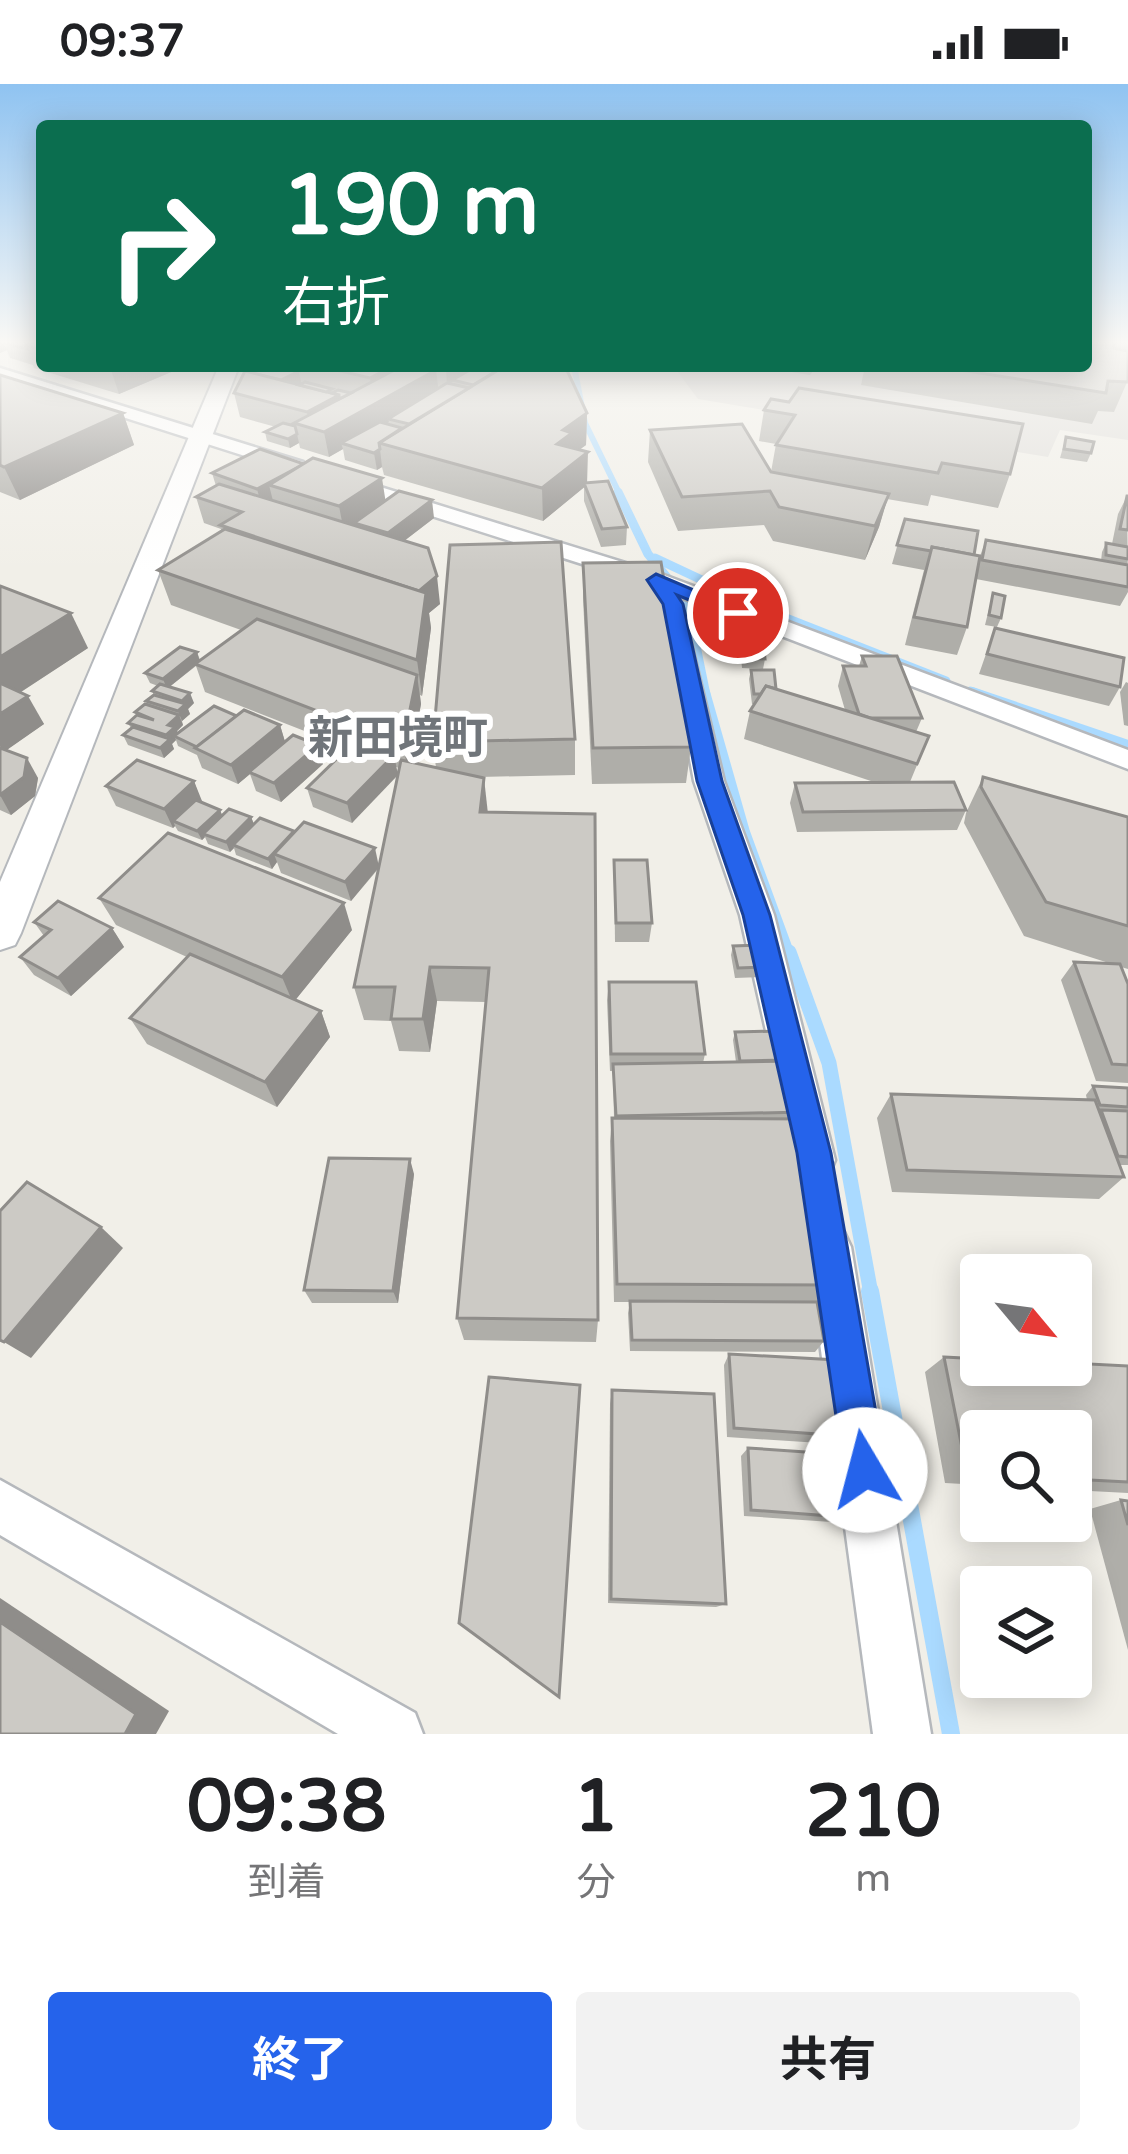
<!DOCTYPE html>
<html lang="ja">
<head>
<meta charset="utf-8">
<style>
  :root { --surface:#fff; --page:#f2f2f2; --text:#202124; --muted:#757577; --accent:#2563eb }
  body { margin:0; font-family:"Varela Round","Noto Sans JP",sans-serif; background:var(--page); color:var(--text); height:100vh; display:flex; flex-direction:column; font-size:45px; white-space:nowrap }
  * { box-sizing:border-box; margin:0 }
  p { font-size:39px; color:var(--muted) }
  .icon { flex:none; width:66px; height:66px; fill:none; stroke:currentColor; stroke-width:2; stroke-linecap:round; stroke-linejoin:round }
  .map { position:relative; height:1650px; overflow:hidden }
  .details { display:flex; flex-direction:column; background:var(--surface); flex:1 }
  .details>* { flex:none }
  .top-card { position:absolute; left:36px; top:36px; width:1056px; height:252px; border-radius:12px; box-shadow:0 6px 30px #0003; background:#0b6e4f; color:#fff; overflow:hidden }
  .needle { width:78px; rotate:119deg }
  .fabs { position:absolute; left:960px; top:1170px; display:grid; gap:24px }
  .fabs a { display:grid; place-items:center; width:132px; height:132px; border-radius:12px; background:var(--surface); box-shadow:0 6px 30px #0003; font-size:60px }
  .pin { position:absolute; display:grid; place-items:center; width:102px; height:102px; color:#fff; margin:-51px; border:6px solid #fff; border-radius:50%; box-shadow:0 3px 12px #0007 }
  .me { position:absolute; width:132px; margin:-66px; rotate:352deg; stroke-linejoin:round; filter:drop-shadow(0 0 9px #0008) }
  .turn { display:flex; align-items:center; gap:42px; height:252px; padding:0 48px; font-size:54px }
  .turn .icon { width:156px; height:156px; stroke-width:2.5 }
  .turn b { display:block; font-size:84px; line-height:102px }
  .eta { display:flex; justify-content:space-evenly; align-items:center; height:204px; text-align:center }
  .eta b { font-size:72px; font-weight:700; line-height:84px }
  .cta { display:flex; gap:24px; margin-top:auto; padding:24px 48px }
  .cta a { flex:1; height:138px; border-radius:12px; background:var(--accent); color:#fff; font-size:48px; font-weight:700; line-height:138px; text-align:center }
  .cta a+a { background:var(--page); color:var(--text) }
  .status { display:flex; justify-content:space-between; align-items:center; height:84px; padding:0 60px; background:var(--surface); direction:ltr }
  .status svg { height:33px; fill:currentColor }
  .map>svg:first-child { display:block }
  .industrial { fill:#e0deda }
  .lines { fill:none; stroke-linecap:round; stroke-linejoin:round }
  .stream-far4 { stroke:#aadaff; stroke-width:6 }
  .stream-far3 { stroke:#aadaff; stroke-width:9 }
  .stream-far2 { stroke:#aadaff; stroke-width:10 }
  .stream-far1 { stroke:#aadaff; stroke-width:15 }
  .stream { stroke:#aadaff; stroke-width:18 }
  .minor-casing { stroke:#b5b8bc; stroke-width:5 }
  .tertiary-casing { stroke:#b5b8bc; stroke-width:4 }
  .minor { fill:#fff; fill-rule:evenodd }
  .tertiary { fill:#fff; fill-rule:evenodd }
  .wall { fill:#afaea9 }
  .shaded-wall { fill:#8f8d8a }
  .building { fill:#cccac5; stroke:#8f8d8a; stroke-width:3 }
  .route { fill:#2563eb; stroke:#184099; stroke-width:3 }
  .labels { text-anchor:middle; dominant-baseline:central; stroke-width:12; stroke-linejoin:round; paint-order:stroke }
  .neighbourhood-label { font-size:45px; font-weight:bold; fill:#70757a; stroke:#fff }
</style>
</head>
<body>
<div class="status"><b>09:37</b><svg viewBox="0 0 49 12"><path d="M0 12V9h3v3zM5 12V6h3v6zM10 12V3h3v9zM15 12V0h3v12zM26 1h20v11H26zM47 4h2v5h-2z"/></svg></div>
<div class="map">
<svg width="1128" height="1650" viewBox="0 0 1128 1650">
  <rect width="100%" height="100%" fill="#f1efe8"/>
  <path class="industrial" d="M1128 256V356L1060 346 1048 373 698 315 677 287 649 282H1086Z"/>
  <g class="lines">
    <path class="stream-far4" d="M574 282 585 339 620 411"/>
    <g class="stream-far3">
      <path d="M618 408 648 470 687 518 706 611"/>
      <path d="M655 474 768 527 946 597"/>
      <path d="M970 607 981 611"/>
    </g>
    <g class="stream-far2">
      <path d="M705 608 745 748 790 871"/>
      <path d="M972 608 1128 661"/>
    </g>
    <path class="stream-far1" d="M789 868 829 979 871 1210"/>
    <path class="stream" d="M870 1207 951 1650"/>
    <defs>
      <g id="minor">
        <path d="M0 284 303 378 306 382 289 386 0 294Z"/>
        <path d="M345 392 664 491 1128 666V685L680 513 724 697 774 831 835 1076 829 1090 815 1095 801 1090 795 1076 740 831 694 697 661 520 648 501 338 402 335 398Z"/>
        <path d="M829 1141 844 1148 851 1163 931 1650H873L807 1163 814 1148Z"/>
        <path d="M0 1396 415 1629 423 1650H338L0 1451Z"/>
      </g>
      <path id="tertiary" d="M219 282H239L21 849 15 861 0 866V798Z"/>
    </defs>
    <use href="#minor" class="minor-casing"/>
    <use href="#tertiary" class="tertiary-casing"/>
    <use href="#minor" class="minor"/>
    <use href="#tertiary" class="tertiary"/>
  </g>
  <g class="wall">
    <path d="M0 256H42V282H175L176 286 119 310 34 284 33 281 10 274 7 266 0 269Z"/>
    <path d="M1086 256H1128V296L1114 328 1098 327 1092 340 861 301 864 287 835 282H1086Z"/>
    <path d="M260 282H565L587 329 586 361 579 366 587 399 627 443 626 461 601 463 584 417V403L543 437 384 391 382 383 377 386 345 376 343 365 329 373 300 364 299 359 290 364 267 357 265 348 276 343 240 333 234 309 248 288Z"/>
    <path d="M754 282H817L810 291Z"/>
    <path d="M0 291 123 329 134 361 20 416 0 408Z"/>
    <path d="M771 315 1010 390 998 424 931 411 928 422 887 415 879 443 865 476 773 457 764 441 678 447 648 378 650 346 771 388 776 360 759 357 764 326Z"/>
    <path d="M1066 353 1091 369 1087 378 1060 374Z"/>
    <path d="M212 389 385 417 434 434 404 457 440 520 429 529 431 544 422 612 420 611 421 620 410 678 436 684 433 658 575 655V691L479 693 598 1236 596 1258 464 1256 457 1234 486 918 437 917 430 968 399 967 391 937 364 936 354 903 379 784 351 817 281 789 277 778 272 785 236 771 234 764 230 768 208 760 205 753 202 756 178 747 175 742 173 744 116 722 106 702 194 697 201 718 220 726 222 731 251 733 254 740 379 783 399 684 396 683 352 739 313 723 307 704 348 664 205 608 196 582 169 603 194 619 188 625 190 630 182 637 183 641 177 647 178 650 237 632 280 641 285 658 323 680 281 718 256 707 250 690 238 700 202 684 197 671 178 662 176 656 172 660 174 665 164 674 128 661 123 651 131 644 128 639 137 631 135 628 147 620 146 617 154 611 152 607 158 602 150 599 145 589 197 568 200 576 241 546 171 521 158 486 221 447V445L204 439 196 413 216 402Z"/>
    <path d="M1127 412 1128 508 1120 522 976 495 967 543 957 571 905 561 924 486 892 480 905 435 974 471 980 472 986 456 1101 477 1102 468 1106 459 1112 460 1118 430Z"/>
    <path d="M583 479 691 663 686 699 592 700 583 514Z"/>
    <path d="M0 502 88 564 21 608 44 640 6 666 38 694 35 712 11 731 0 726Z"/>
    <path d="M993 509 1001 534 997 543 985 541Z"/>
    <path d="M995 544 1120 603 1109 622 979 590Z"/>
    <path d="M742 552 765 575 763 585 742 584 740 562Z"/>
    <path d="M862 572 922 634 916 648 929 652 910 698 966 726 957 746 797 748 790 719 795 699H877L744 655 750 627 754 620H752L749 595 751 586 776 605 845 626 838 602 843 582H859Z"/>
    <path d="M1126 598 1128 599V642L1124 641 1120 608Z"/>
    <path d="M983 693 1128 733V885L1121 883 1128 900V999L1096 997 1061 896 1074 878 1112 880 1024 852 964 739 966 729Z"/>
    <path d="M614 776 652 839 649 858H615Z"/>
    <path d="M99 814 352 846 295 916 321 927 330 953 277 1023 147 960 130 934 187 873 116 841Z"/>
    <path d="M34 838 112 844 124 863 71 912 34 891 20 873 44 852Z"/>
    <path d="M733 862 765 883 762 893 735 894 731 871Z"/>
    <path d="M609 898 705 970 703 979 736 978 733 956 735 948 788 976 804 1028 801 1035 839 1201 826 1219H817L824 1257 815 1268 630 1267 628 1229 630 1218H614L610 1057 612 1034H614L613 987H610L607 916Z"/>
    <path d="M1093 1002 1128 1004V1081H1119L1124 1093 1099 1115 892 1108 877 1034 891 1010 1087 1016 1086 1011Z"/>
    <path d="M414 1090 398 1219H312L304 1206Z"/>
    <path d="M729 1270 846 1352 836 1360 727 1353 724 1281Z"/>
    <path d="M944 1273 1128 1282V1409L1071 1406V1347H981V1401L945 1399 925 1288Z"/>
    <path d="M612 1306 726 1520 716 1523 608 1519 610 1320Z"/>
    <path d="M748 1364 857 1434 846 1439 744 1432 741 1372Z"/>
    <path d="M1121 1416 1128 1417V1566L1090 1425Z"/>
  </g>
  <g class="shaded-wall">
    <path d="M0 256H34L4 259 7 266 0 269Z"/>
    <path d="M122 282H175L176 286 119 310 111 286Z"/>
    <path d="M393 282H398L400 303 373 318 370 294Z"/>
    <path d="M451 282H480L447 301 446 285Z"/>
    <path d="M436 286 439 310 388 335 389 338 350 361 341 359 343 365 329 373 324 348Z"/>
    <path d="M299 287 302 304 280 297Z"/>
    <path d="M339 311 343 335 310 343 307 328Z"/>
    <path d="M123 329 134 361 20 416 4 383Z"/>
    <path d="M587 329 586 361 572 371 588 368 587 401 543 437 542 404 563 346Z"/>
    <path d="M297 350 299 359 290 364 288 355Z"/>
    <path d="M380 365 382 383 377 386 374 369Z"/>
    <path d="M304 380 269 401 273 417 262 423 257 405Z"/>
    <path d="M382 394 386 420 354 439 355 441 344 448 339 422Z"/>
    <path d="M889 410 879 443 865 476 875 442Z"/>
    <path d="M432 416 434 434 391 467 388 449Z"/>
    <path d="M437 492 440 520 429 529 431 544 422 612 417 576 419 507Z"/>
    <path d="M71 529 88 564 10 615 0 598V573Z"/>
    <path d="M197 568 200 578 167 605 163 595Z"/>
    <path d="M417 591 421 620 408 688 403 660Z"/>
    <path d="M190 609 194 619 188 625 190 630 182 637 178 627 184 622 182 617Z"/>
    <path d="M28 612 44 640 4 668 0 662V630Z"/>
    <path d="M179 631 183 641 177 647 179 653 174 652 176 656 172 660 174 665 164 674 160 664 169 656 166 651 168 641Z"/>
    <path d="M280 641 286 661 249 688 250 690 238 700 231 681Z"/>
    <path d="M318 661 323 680 281 718 274 699Z"/>
    <path d="M394 671 398 691 352 739 347 719Z"/>
    <path d="M27 674 38 694 35 712 11 731 0 711Z"/>
    <path d="M484 694 488 730 480 728Z"/>
    <path d="M194 697 202 717 178 739 173 737 175 742 173 744 164 725Z"/>
    <path d="M220 726 224 736 203 750 205 753 202 756 197 747Z"/>
    <path d="M251 733 255 743 233 761 234 764 230 768 226 758Z"/>
    <path d="M294 747 274 770 277 778 272 785 268 775Z"/>
    <path d="M375 764 379 783 351 817 345 798Z"/>
    <path d="M344 819 352 846 293 919 282 893Z"/>
    <path d="M112 844 124 863 71 912 58 894Z"/>
    <path d="M430 883 437 917 430 968 423 935Z"/>
    <path d="M321 927 330 953 277 1023 265 998Z"/>
    <path d="M410 1075 414 1090 398 1219 393 1207Z"/>
    <path d="M101 1143 123 1164 31 1274 4 1258Z"/>
    <path d="M0 1514 169 1627 156 1650H125L0 1538Z"/>
  </g>
  <g class="building">
    <path d="M12 256H39L25 261 27 265 4 259Z"/>
    <path d="M39 256H42V266L25 261Z"/>
    <path d="M1086 256H1115L1113 264 1128 267V298L1108 297 1106 309 935 282H1086Z"/>
    <path d="M96 282H122L111 286Z"/>
    <path d="M260 282H276L299 287 281 296 248 288Z"/>
    <path d="M319 282H393L370 294Z"/>
    <path d="M402 282H421L436 286 324 348 294 339Z"/>
    <path d="M477 282H505L473 301 452 296Z"/>
    <path d="M505 282H565L587 329 563 346 572 349 557 360 588 368 542 404 379 359Z"/>
    <path d="M245 287 339 311 307 328 234 309Z"/>
    <path d="M0 291 123 329 4 383 0 381Z"/>
    <path d="M305 298 332 305 326 308 299 301Z"/>
    <path d="M447 299 469 304 409 340 388 335Z"/>
    <path d="M799 304 1023 340 1010 390 942 379 938 389 776 361 795 331 764 326 771 315 789 318Z"/>
    <path d="M338 306 351 309 339 315V311L332 309Z"/>
    <path d="M380 338 402 344 379 359 380 365 374 369 341 359Z"/>
    <path d="M283 339 295 342 297 350 288 355 265 348Z"/>
    <path d="M742 340 771 388 889 410 875 442 779 423 770 407 682 413 650 346Z"/>
    <path d="M1066 353 1094 358 1091 369 1064 365Z"/>
    <path d="M260 365 304 380 257 405 212 389Z"/>
    <path d="M313 374 382 394 339 422 269 401Z"/>
    <path d="M608 397 627 443 602 445 584 399Z"/>
    <path d="M219 400 428 464 437 492 419 507 220 441 242 428 196 413Z"/>
    <path d="M399 407 432 416 388 449 354 439Z"/>
    <path d="M1127 412H1128V446L1120 445Z"/>
    <path d="M905 435 978 447 974 471 932 463 931 467 897 461Z"/>
    <path d="M225 445 426 509 417 576 158 486Z"/>
    <path d="M986 456 1128 481V503L982 476Z"/>
    <path d="M561 458 575 655 433 658 450 461Z"/>
    <path d="M1106 459 1128 463V475L1106 471Z"/>
    <path d="M932 463 980 472 967 543 914 533Z"/>
    <path d="M661 478 691 663 593 664 583 479Z"/>
    <path d="M0 502 71 529 0 573Z"/>
    <path d="M993 509 1005 512 1001 534 989 531Z"/>
    <path d="M257 535 417 591 403 660 195 580Z"/>
    <path d="M995 544 1124 574 1120 603 987 570Z"/>
    <path d="M742 552 763 553 765 575 744 574Z"/>
    <path d="M180 563 197 568 163 595 145 589Z"/>
    <path d="M862 572H897L922 634H870L859 630 843 582H866Z"/>
    <path d="M751 586H774L776 605 766 602 761 610H754Z"/>
    <path d="M0 599 28 612 0 630Z"/>
    <path d="M160 600 190 609 182 617 152 607Z"/>
    <path d="M766 602 929 652 917 680 750 627Z"/>
    <path d="M154 611 186 620 178 627 146 617Z"/>
    <path d="M145 620 179 631 168 641 175 643 166 651 128 639 137 631 154 636 135 628Z"/>
    <path d="M214 622 237 632 197 663 174 652Z"/>
    <path d="M244 626 280 641 231 681 195 664Z"/>
    <path d="M133 643 170 655 160 664 123 651Z"/>
    <path d="M293 651 318 661 274 699 249 688Z"/>
    <path d="M355 657 394 671 347 719 307 704Z"/>
    <path d="M0 664 27 674 24 693 0 711Z"/>
    <path d="M137 676 194 697 164 725 106 702Z"/>
    <path d="M401 676 484 694 480 728 595 730 598 1236 457 1234 489 884 430 883 423 935H391L395 903H354Z"/>
    <path d="M983 693 1128 733V842L1046 818 981 703Z"/>
    <path d="M954 698 966 726 803 728 795 699Z"/>
    <path d="M196 716 220 726 197 747 173 737Z"/>
    <path d="M229 725 251 733 226 758 203 750Z"/>
    <path d="M260 734 294 747 268 775 233 761Z"/>
    <path d="M304 738 375 764 345 798 274 770Z"/>
    <path d="M168 749 344 819 282 893 99 814Z"/>
    <path d="M614 776H647L652 839H616Z"/>
    <path d="M58 817 112 844 58 894 20 873 51 846 34 838Z"/>
    <path d="M760 861 765 883 738 884 733 862Z"/>
    <path d="M190 870 321 927 265 998 130 934Z"/>
    <path d="M1074 878 1120 880 1128 900V981L1112 980Z"/>
    <path d="M609 898H696L705 970H611Z"/>
    <path d="M781 947 788 976 740 977 735 948Z"/>
    <path d="M794 977 804 1028 616 1032 613 980Z"/>
    <path d="M1093 1002 1128 1004V1023L1100 1021Z"/>
    <path d="M891 1010 1095 1016 1124 1093 907 1086Z"/>
    <path d="M1101 1026 1128 1027V1073L1118 1072Z"/>
    <path d="M612 1034 809 1035 839 1201 617 1200Z"/>
    <path d="M329 1074 410 1075 393 1207 304 1206Z"/>
    <path d="M27 1098 101 1143 4 1258 0 1256V1127Z"/>
    <path d="M630 1217 817 1218 824 1257 632 1256Z"/>
    <path d="M729 1270 837 1276 846 1352 734 1344Z"/>
    <path d="M944 1273 981 1275V1281H1071V1279L1128 1282V1398L1071 1395V1347H981V1390L967 1389Z"/>
    <path d="M489 1293 580 1301 559 1613 459 1539Z"/>
    <path d="M612 1306 714 1310 726 1520 611 1515Z"/>
    <path d="M748 1364 849 1371 857 1434 751 1426Z"/>
    <path d="M1121 1416 1128 1417V1441Z"/>
    <path d="M0 1538 136 1630 125 1650H0Z"/>
  </g>
  <linearGradient id="sky" x2="0" y2="1"><stop stop-color="#8fc3f1"/><stop offset="0.53" stop-color="#f9f8f5"/><stop offset="1" stop-color="#f9f8f5" stop-opacity="0"/></linearGradient>
  <rect width="1128" height="487" fill="url(#sky)"/>
  <path class="route" d="M656 490 748 529 731 533 677 511 683 520 722 697 770 831 831 1069 886 1386 880 1401 865 1407 851 1401 844 1386 797 1069 743 831 697 697 663 520 647 496Z"/>
  <g class="labels">
    <g class="neighbourhood-label">
      <text x="398" y="655">新田境町</text>
    </g>
  </g>
</svg>
<div class="fabs">
<a><svg class="needle" viewBox="-14 -14 28 28"><path d="M0-13l5 13h-10z" fill="#e53935"/><path d="M0 13l5-13h-10z" fill="#757577"/></svg></a>
<a><svg class="icon" aria-label="search" viewBox="0 0 24 24"><circle cx="10" cy="10" r="6"/><path d="M15 15l6 6"/></svg></a>
<a><svg class="icon" aria-label="layers" viewBox="0 0 24 24"><path d="M12 4l9 5-9 5-9-5zM3 14l9 5 9-5"/></svg></a>
</div>
<div class="pin" style="left:738px;top:529px;background:#d93025"><svg class="icon" aria-label="arrive" viewBox="0 0 24 24"><path d="M6 21V4h12l-3 4 3 4H6"/></svg></div>
<svg class="me" style="left:865px;top:1386px" viewBox="-20 -20 40 40"><circle r="19" fill="#fff"/><path d="M0-13L10 11 0 6-10 11z" fill="#2563eb"/></svg>
<div class="top-card">
<div class="turn"><svg class="icon" aria-label="right" viewBox="0 0 24 24"><path d="M7 20v-9h11M14 6l5 5-5 5"/></svg><div><b>190 m</b>右折</div></div>
</div>
</div>
<section class="details">
<div class="eta">
<div><b>09:38</b><p>到着</p></div>
<div><b>1</b><p>分</p></div>
<div><b>210</b><p>m</p></div>
</div>
<div class="cta"><a>終了</a><a>共有</a></div>
</section>
</body>
</html>
